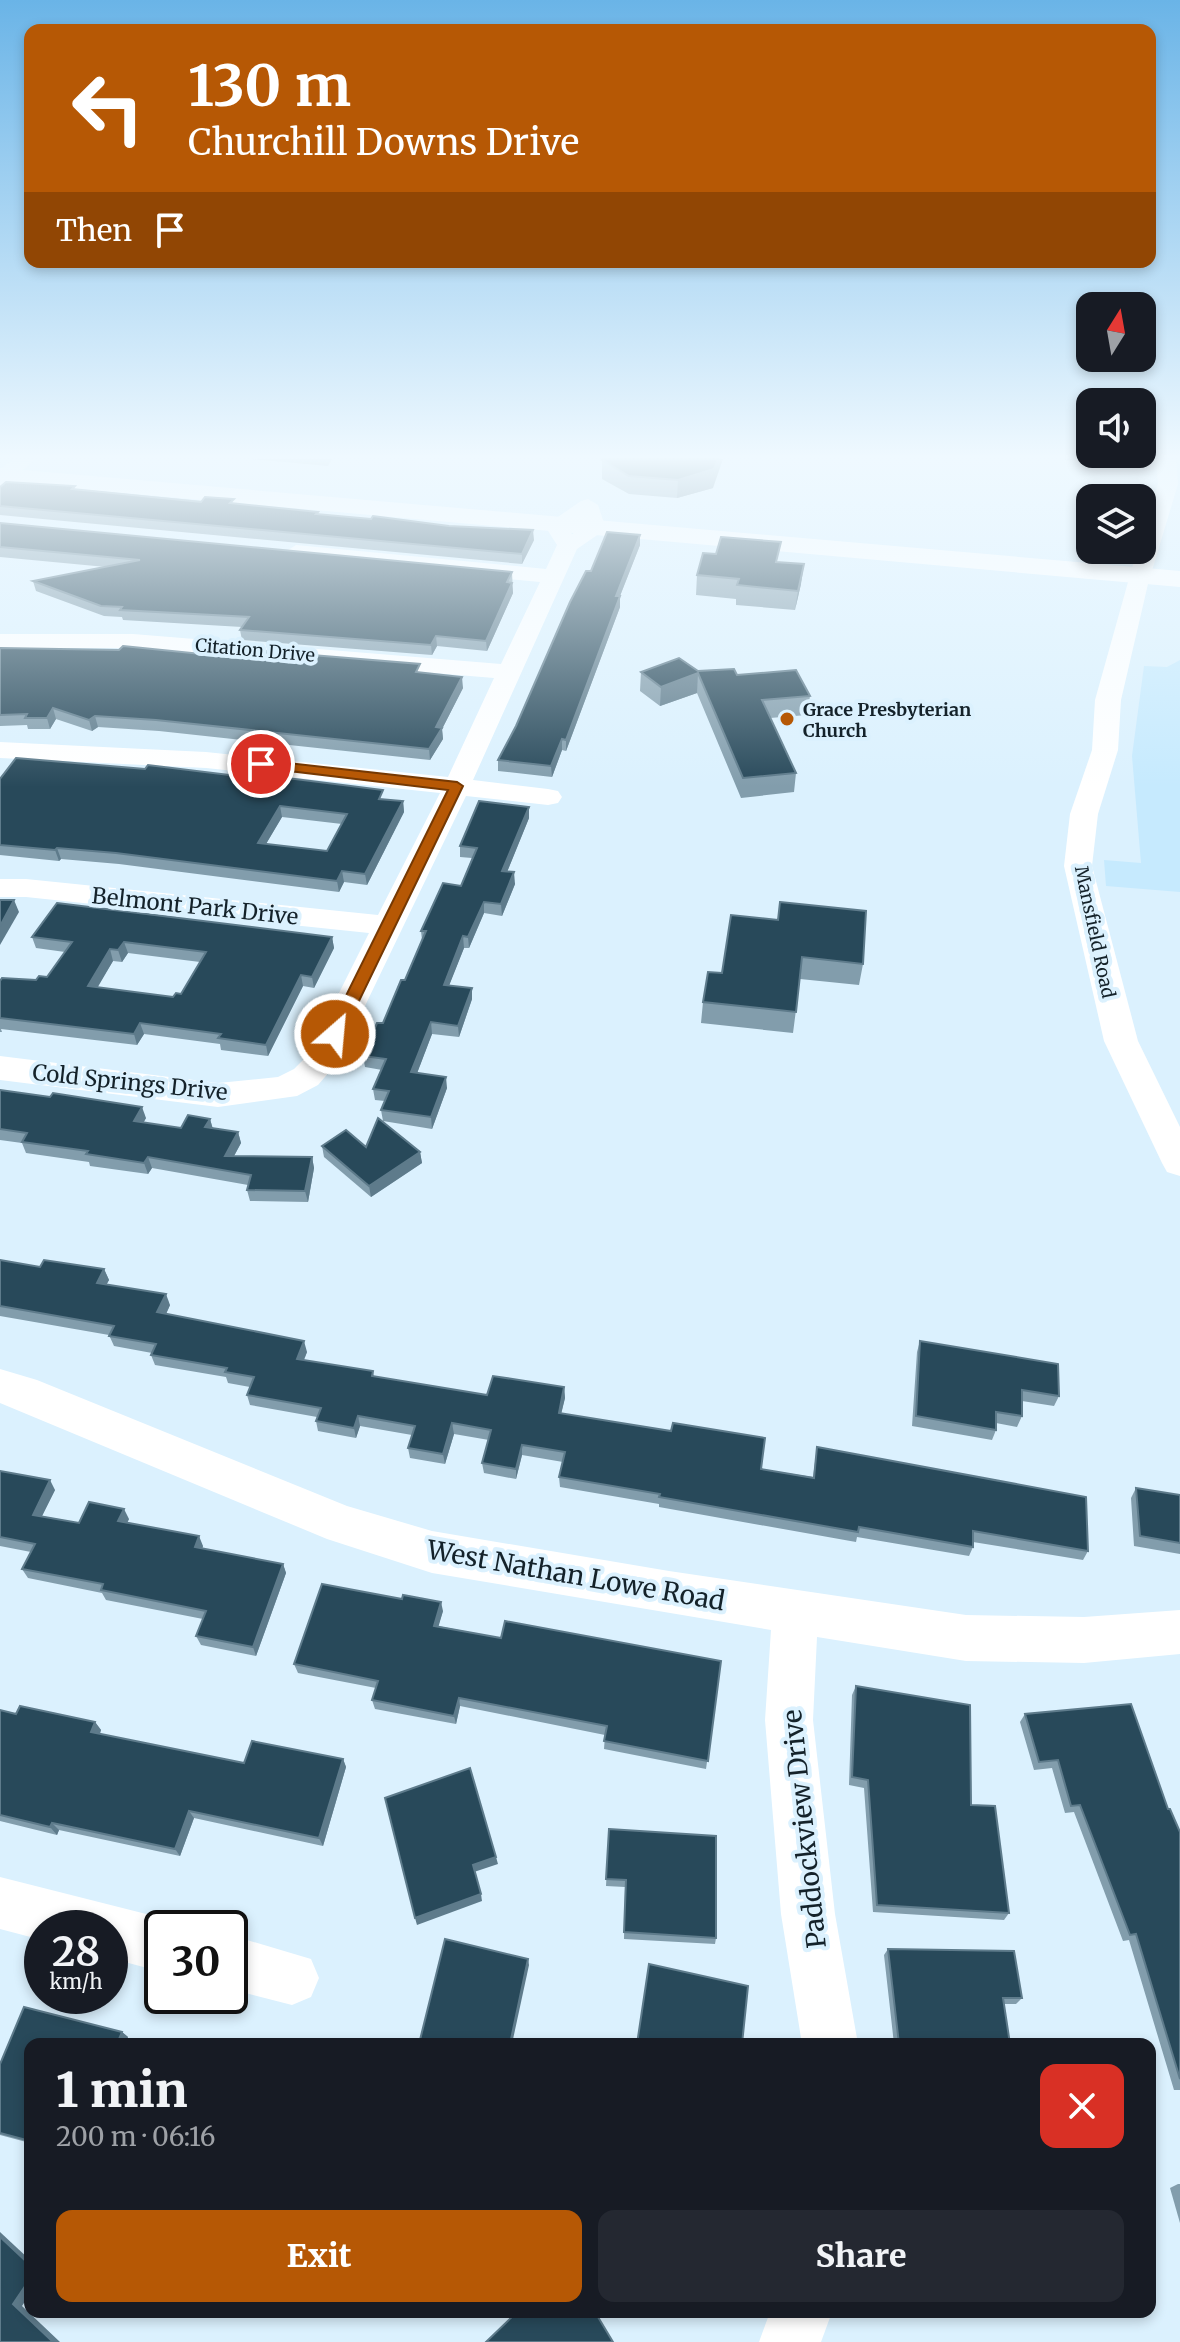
<!DOCTYPE html>
<html lang="en">
<head>
<meta charset="utf-8">
<style>
  :root { --surface:#171b24; --page:#242831; --text:#f1f3f6; --muted:#9ea1a6; --accent:#b65805 }
  body { margin:0; font-family:Merriweather,serif; background:var(--page); color:var(--text); height:100vh; display:flex; flex-direction:column; font-size:30px; white-space:nowrap }
  * { box-sizing:border-box; margin:0 }
  p { font-size:26px; color:var(--muted) }
  .icon { flex:none; width:44px; height:44px; fill:none; stroke:currentColor; stroke-width:2; stroke-linecap:round; stroke-linejoin:round }
  .map { position:relative; flex:1; overflow:hidden }
  .side { position:absolute; left:24px; top:2038px; width:1132px; height:280px; display:flex; flex-direction:column; background:var(--surface); border-radius:16px; box-shadow:0 4px 12px #0003 }
  .side>* { flex:none }
  .guide { position:absolute; left:24px; top:24px; width:1132px; height:244px; border-radius:16px; box-shadow:0 4px 12px #0003; background:#b65805; color:#fff; overflow:hidden }
  .needle { width:52px; rotate:11deg }
  .buttons { position:absolute; left:1076px; top:292px; display:grid; gap:16px }
  .buttons a { display:grid; place-items:center; width:80px; height:80px; border-radius:16px; background:var(--surface); box-shadow:0 4px 12px #0003; font-size:40px }
  .speed { position:absolute; left:24px; top:1910px; display:flex; gap:16px; font-size:40px; font-weight:700; text-align:center }
  .speed>* { display:grid; place-content:center; width:104px; height:104px; border-radius:50%; background:var(--surface); box-shadow:0 4px 12px #0003; line-height:1 }
  .speed small { font-size:20px; font-weight:400 }
  .speed .limit { border:4px solid #111; border-radius:12px; background:#fff; color:#111 }
  .pin { position:absolute; display:grid; place-items:center; width:68px; height:68px; color:#fff; margin:-34px; border:4px solid #fff; border-radius:50%; box-shadow:0 2px 8px #0007 }
  .me { position:absolute; width:88px; margin:-44px; rotate:27deg; stroke-linejoin:round; filter:drop-shadow(0 0 6px #0008) }
  .turn { display:flex; align-items:center; gap:28px; height:168px; padding:0 32px; font-size:36px }
  .turn .icon { width:104px; height:104px; stroke-width:2.5 }
  .turn b { display:block; font-size:56px; line-height:68px }
  .then { display:flex; align-items:center; height:76px; padding:0 32px; background:#0003; gap:16px; font-size:30px }
  .round { display:grid; place-items:center; flex:none; width:84px; height:84px; border-radius:16px; background:var(--page) }
  .head { display:flex; align-items:center; justify-content:space-between; height:136px; padding:0 32px }
  h1 { font-size:48px; font-weight:800; line-height:60px }
  .cta { display:flex; gap:16px; margin-top:auto; padding:16px 32px }
  .cta a { flex:1; height:92px; border-radius:16px; background:var(--accent); color:#fff; font-size:32px; font-weight:800; line-height:92px; text-align:center }
  .cta a+a { background:var(--page); color:var(--text) }
  .map>svg:first-child { display:block }
  .built { fill:#c6eafe }
  .lines { fill:none; stroke-linecap:round; stroke-linejoin:round }
  .minor { fill:#fff; fill-rule:evenodd }
  .major { fill:#fff; fill-rule:evenodd }
  .wall { fill:#829dac; fill-rule:evenodd }
  .shaded-wall { fill:#5e7b8b }
  .building { fill:#28495a; stroke:#5e7b8b; stroke-width:2; fill-rule:evenodd }
  .route { fill:#b65805; stroke:#763903; stroke-width:2 }
  .poi-dot { fill:#b65805; stroke:#dbf1fe; stroke-width:3 }
  .labels { text-anchor:middle; dominant-baseline:central; stroke-width:8; stroke-linejoin:round; paint-order:stroke }
  .far-street-label { font-size:18px; fill:#14222a; stroke:#dbf1fe }
  .far-poi-label { font-size:18px; font-weight:bold; fill:#14222a; stroke:#dbf1fe; text-anchor:start }
  .street-label { font-size:22px; fill:#14222a; stroke:#dbf1fe }
  .near-street-label { font-size:26px; fill:#14222a; stroke:#dbf1fe }
</style>
</head>
<body>
<div class="map">
<svg width="1180" height="2342" viewBox="0 0 1180 2342">
  <rect width="100%" height="100%" fill="#dbf1fe"/>
  <path class="built" d="M1180 660V892L1106 886 1104 860 1141 863 1132 756 1144 666 1167 667Z"/>
  <g class="lines">
    <g class="minor">
      <path d="M13 459H35L7 484 0 486V470Z"/>
      <path d="M1156 459H1176L1178 484 1148 584 1121 700 1118 750 1098 814 1092 866 1138 1041 1180 1127V1176L1167 1172 1162 1163 1104 1041 1064 866 1070 814 1092 750 1095 700 1137 550H1142V533L1158 484Z"/>
      <path d="M588 499 598 505 606 529 577 549 473 780 548 789 558 791 562 797 558 803 548 805 466 796 338 1062 318 1085 297 1096 218 1107 0 1080V1056L218 1083 278 1077 294 1069 308 1055 369 933 26 897H0V879H26L378 915 440 793 206 768 0 758V742L206 752 448 777 494 678 133 648H0V634H133L501 664 540 582 296 559 285 552 296 545 546 569 557 545 545 526 581 501ZM581 519 584 527 572 534 568 528Z"/>
      <path d="M0 1369 37 1380 347 1506 432 1531 669 1571 966 1615 1084 1617 1180 1610V1654L1084 1663 966 1661 817 1637 813 1720 835 1914 858 2044H802L781 1914 765 1720 771 1630 432 1573 327 1539 0 1403Z"/>
      <path d="M0 1877 162 1918 182 1928H162V1972L110 1958V1928H42V1940L0 1929Z"/>
      <path d="M230 1935 311 1959 319 1978 311 1997 292 2005 230 1989Z"/>
      <path d="M770 2312H832L821 2342H759Z"/>
    </g>
    <path class="major" d="M0 468 1180 571V587L0 482Z"/>
  </g>
  <g class="wall">
    <path d="M251 459H332L328 466Z"/>
    <path d="M1063 459H1095L1094 463Z"/>
    <path d="M602 460 713 488 677 498 629 494 602 479Z"/>
    <path d="M0 487 76 489 318 512 319 515 534 540 522 564 0 515Z"/>
    <path d="M0 523 512 572 513 593 487 651 437 646 432 655 242 640 240 630 242 627 123 620 122 617 104 616 36 591 33 581 106 567 0 557Z"/>
    <path d="M640 535V545L620 596V607L566 751 562 750 552 777 498 771V760L516 726 591 571Z"/>
    <path d="M779 562 801 584 795 610 736 605V599L696 595 697 575Z"/>
    <path d="M0 648 221 656 421 673 463 688 442 729 443 739 430 760 159 731 98 727 92 731 56 719 50 729H28L27 725 0 726Z"/>
    <path d="M698 671 737 675 810 696 807 715 770 718 796 773 794 792 741 798 697 693 660 706 640 691 641 672Z"/>
    <path d="M0 779 384 799 403 801 404 812 367 885 344 882 339 892 119 864 61 859 59 861 0 855ZM282 817 342 824 327 851 266 844Z"/>
    <path d="M529 807V818L507 872 515 884 502 916 484 913 469 948H464L449 985 472 999 459 1037 432 1034 417 1073 447 1088 432 1129 383 1121 381 1110 385 1101 375 1100 373 1089 382 1070 365 1067 363 1056 383 1023 405 980 422 940 421 931 461 886 472 858 460 857V846Z"/>
    <path d="M731 915 863 964 859 985 800 979 793 1033 701 1023 703 1002 722 973Z"/>
    <path d="M32 937H332L334 948 314 988 303 986 268 1056 221 1050 220 1044 144 1034 137 1045 1 1029 2 1032H0V981L36 980 47 977 65 952 36 948ZM128 953 200 962 181 994 173 997 97 987 113 961 122 962Z"/>
    <path d="M0 1090 146 1118 143 1123 181 1128 210 1119 213 1129 238 1132 241 1143 234 1156 312 1157 314 1168 308 1202 250 1201 247 1190 248 1185 152 1168 148 1174 90 1166 89 1162 26 1153 22 1143 0 1140Z"/>
    <path d="M322 1146 366 1147 420 1152 422 1163 371 1197 324 1157Z"/>
    <path d="M0 1260 40 1267 104 1269 109 1280 106 1285 170 1305 166 1314 307 1352 304 1360 373 1371 374 1377 487 1395 564 1387 565 1398 561 1413 761 1469 813 1477 817 1447 1088 1551 1083 1560 973 1542V1547L969 1556 857 1537 856 1542 659 1507V1504L560 1487 559 1477 563 1462 522 1455 516 1479 484 1473 482 1463 489 1440 454 1434 445 1464 410 1458 408 1448 412 1435 360 1426 356 1438 318 1431 316 1421 317 1417 250 1405 247 1395 250 1387 228 1383 226 1377 155 1365 151 1355 152 1353 114 1346 109 1335 0 1316Z"/>
    <path d="M920 1341 1059 1396 1054 1406 1022 1401V1416L1017 1427 996 1423V1430L992 1440 912 1426 917 1352Z"/>
    <path d="M0 1471 55 1490 42 1516 79 1523 129 1519 127 1523 203 1546 202 1549 283 1564 286 1573 256 1656 201 1645 196 1636 203 1619 106 1600 102 1593 28 1578 22 1569 31 1552 0 1546Z"/>
    <path d="M1136 1488 1180 1495V1554L1134 1546 1131 1498Z"/>
    <path d="M402 1599 443 1611 438 1626 501 1638 721 1661 706 1769 604 1749 605 1735 460 1706 456 1724 375 1709 372 1700 376 1688 298 1673 294 1664Z"/>
    <path d="M856 1686 971 1805 1009 1913 1004 1920 873 1912 864 1788 849 1785 852 1695Z"/>
    <path d="M0 1710 16 1714 95 1722 101 1730 100 1734 244 1763 343 1759 346 1767 323 1846 194 1818 180 1856 59 1830 57 1835 0 1821Z"/>
    <path d="M1025 1714 1168 1809 1180 1832V2090H1174L1129 1940 1123 1941 1074 1812 1065 1813 1052 1768 1034 1770 1020 1722Z"/>
    <path d="M609 1829 716 1938 715 1944 624 1939 625 1887 606 1886Z"/>
    <path d="M888 1949 1022 1998 1016 2004H1004L1010 2044H894L884 1955Z"/>
    <path d="M24 2007 122 2032 128 2037 125 2044H30V2143L0 2135V2064Z"/>
    <path d="M1178 2184H1180V2223L1170 2188Z"/>
    <path d="M913 2312H987L914 2314Z"/>
  </g>
  <g class="shaded-wall">
    <path d="M718 459H723L713 488 677 498 678 480Z"/>
    <path d="M533 530 534 540 522 564V554Z"/>
    <path d="M640 535V545L616 606V596Z"/>
    <path d="M804 564 801 584 795 610 798 591Z"/>
    <path d="M512 583 513 593 487 651 486 641Z"/>
    <path d="M620 596V607L566 751V740Z"/>
    <path d="M436 636 437 646 432 655 431 645Z"/>
    <path d="M698 673 697 693 660 706 661 687Z"/>
    <path d="M462 677 463 688 442 729 443 739 430 760 429 749 436 727Z"/>
    <path d="M53 708 56 719 50 729 47 718Z"/>
    <path d="M95 716 98 727 92 731 89 720Z"/>
    <path d="M562 739V750L552 777 551 766Z"/>
    <path d="M403 801 404 812 367 885 365 874Z"/>
    <path d="M280 806 282 817 260 854 258 843Z"/>
    <path d="M529 807V818L503 882 502 871Z"/>
    <path d="M57 848 61 859 59 861 55 850Z"/>
    <path d="M342 871 344 882 339 892 337 881Z"/>
    <path d="M514 872 515 884 502 916 501 904Z"/>
    <path d="M14 900 19 912 0 945V926Z"/>
    <path d="M484 902V913L469 948 468 937Z"/>
    <path d="M463 936 464 948 445 996 444 985Z"/>
    <path d="M332 937 334 948 314 988 312 977Z"/>
    <path d="M124 942 128 953 122 962 118 950Z"/>
    <path d="M110 949 113 961 92 997 88 986Z"/>
    <path d="M301 975 303 986 268 1056 266 1045Z"/>
    <path d="M472 988V999L459 1037 458 1026Z"/>
    <path d="M431 1022 432 1034 413 1084 411 1072Z"/>
    <path d="M140 1023 144 1034 137 1045 134 1034Z"/>
    <path d="M446 1077 447 1088 432 1129 431 1117Z"/>
    <path d="M142 1107 146 1118 138 1132 134 1121Z"/>
    <path d="M210 1119 213 1130 205 1127Z"/>
    <path d="M238 1132 241 1143 228 1167 225 1156Z"/>
    <path d="M420 1152 422 1163 371 1197 369 1186Z"/>
    <path d="M148 1157 152 1168 148 1174 144 1163Z"/>
    <path d="M312 1157 314 1168 308 1202 305 1191Z"/>
    <path d="M104 1269 109 1280 101 1294 97 1283Z"/>
    <path d="M166 1294 170 1305 162 1323 157 1312Z"/>
    <path d="M304 1341 307 1352 300 1369 297 1359Z"/>
    <path d="M564 1387 565 1398 559 1423V1413Z"/>
    <path d="M358 1416 360 1426 356 1438 354 1428Z"/>
    <path d="M452 1423 454 1434 445 1464 443 1454Z"/>
    <path d="M522 1445V1455L516 1479V1469Z"/>
    <path d="M50 1480 55 1490 38 1524 33 1515Z"/>
    <path d="M124 1509 129 1519 123 1531 118 1521Z"/>
    <path d="M199 1536 203 1546 199 1557 195 1547Z"/>
    <path d="M283 1564 286 1573 256 1656 253 1647Z"/>
    <path d="M441 1602 443 1611 436 1635 434 1626Z"/>
    <path d="M459 1698 460 1706 456 1724 454 1716Z"/>
    <path d="M95 1722 101 1730 97 1740 91 1732Z"/>
    <path d="M343 1759 346 1767 323 1846 319 1838Z"/>
    <path d="M189 1811 194 1818 180 1856 175 1849Z"/>
    <path d="M52 1823 59 1830 57 1835 50 1827Z"/>
    <path d="M496 1857 498 1864 474 1872 473 1865Z"/>
    <path d="M481 1894 482 1901 417 1925 415 1918Z"/>
    <path d="M528 1959 529 1965 512 2044H510Z"/>
    <path d="M122 2032 128 2037 125 2044H117Z"/>
    <path d="M0 2232 30 2260V2265L0 2237Z"/>
    <path d="M30 2279V2294L22 2306 60 2342H53L13 2304Z"/>
  </g>
  <g class="building">
    <path d="M603 459H718L714 469 678 480 629 476 602 460Z"/>
    <path d="M6 482 75 486 72 489 201 502 205 497 234 499 230 503 318 512 316 514 371 519 373 516 449 526 533 530 522 554 0 506V487Z"/>
    <path d="M0 523 512 572 507 582 512 583 486 641 436 636 431 645 240 630 249 617 120 610 122 607 101 606 33 581 140 560 0 547Z"/>
    <path d="M607 532 640 535 616 596H620L566 740 562 739 551 766 498 760 516 726 570 602 586 571H591Z"/>
    <path d="M721 537 781 542 776 562 804 564 798 591 737 585 739 579 697 575 703 553 716 554Z"/>
    <path d="M123 646 221 656 226 648 420 664 416 672 462 677 436 727 442 728 429 749 156 720 95 716 89 720 53 708 47 718H25L27 714 0 715V648L119 650Z"/>
    <path d="M679 658 698 671 734 669 737 675 796 670 810 696 762 700 796 773 743 778 698 673 661 687 641 672Z"/>
    <path d="M16 758 145 769 148 765 270 780 272 777 295 779 383 790 379 799 403 801 365 874 342 871 337 881 116 853 57 848 55 850 0 845V779ZM280 806 347 814 327 851 258 843Z"/>
    <path d="M479 801 529 807 502 871 514 872 501 904 484 902 468 937 463 936 444 985 472 988 458 1026 431 1022 411 1072 446 1077 431 1117 381 1110 389 1091 373 1089 386 1059 363 1056 377 1023H383L401 980H405L426 931H421L443 883 461 886 477 848 460 846Z"/>
    <path d="M0 900H14L0 926Z"/>
    <path d="M780 902 866 911 863 964 802 957 796 1012 703 1002 708 972 722 973 731 915 778 920Z"/>
    <path d="M57 903 332 937 312 977 301 975 266 1045 218 1038 221 1034 140 1023 134 1034 0 1018V981L2 978 36 980 39 976 47 977 72 942 32 937ZM124 942 206 952 181 994 176 993 173 997 88 986 110 949 118 950Z"/>
    <path d="M0 1090 50 1097 53 1093 142 1107 134 1121 181 1128 188 1115 210 1119 205 1127 238 1132 225 1156 312 1157 305 1191 247 1190 251 1175 148 1157 144 1163 86 1154 88 1151 22 1142 27 1133 0 1129Z"/>
    <path d="M378 1118 420 1152 369 1186 322 1146 346 1130 366 1147Z"/>
    <path d="M0 1260 40 1267 44 1260 104 1269 97 1283 166 1294 157 1312 304 1341 297 1359 373 1371 372 1376 487 1395 493 1376 564 1387 559 1413 671 1431 673 1423 765 1438 761 1469 814 1478 817 1447 1086 1497 1088 1551 973 1531V1547L859 1527 858 1532 659 1497 660 1494 559 1477 565 1452 522 1445 516 1469 482 1463 491 1430 452 1423 443 1454 408 1448 415 1426 358 1416 354 1428 316 1421 321 1408 247 1395 254 1377 225 1372 227 1368 151 1355 156 1344 109 1336 114 1326 0 1306Z"/>
    <path d="M920 1341 1058 1364 1059 1396 1022 1390V1416L996 1412V1430L916 1416Z"/>
    <path d="M0 1471 50 1480 33 1515 79 1523 89 1502 124 1509 118 1521 199 1536 195 1547 283 1564 253 1647 196 1636 206 1611 101 1590 103 1584 22 1569 35 1544 0 1537Z"/>
    <path d="M1136 1488 1180 1495V1543L1140 1536Z"/>
    <path d="M322 1584 402 1599 403 1595 441 1602 434 1626 501 1638 505 1621 721 1661 708 1761 604 1741 607 1726 459 1698 454 1716 372 1700 378 1681 294 1664Z"/>
    <path d="M856 1686 970 1705 971 1805 995 1806 1009 1913 877 1905 868 1780 852 1777Z"/>
    <path d="M1131 1704 1168 1809H1170L1180 1832V2079L1136 1934 1130 1935 1080 1805 1071 1806 1058 1760 1039 1762 1025 1714Z"/>
    <path d="M20 1706 95 1722 91 1732 244 1763 252 1741 343 1759 319 1838 189 1811 175 1849 52 1823 50 1827 0 1815V1710L16 1714Z"/>
    <path d="M470 1768 496 1857 473 1865 481 1894 415 1918 385 1798Z"/>
    <path d="M609 1829 716 1836V1938L624 1932 626 1880 606 1879Z"/>
    <path d="M445 1939 528 1959 510 2044H419Z"/>
    <path d="M888 1949 1014 1951 1022 1998H1003L1010 2044H899Z"/>
    <path d="M649 1964 748 1986 742 2044H637Z"/>
    <path d="M24 2007 122 2032 117 2044H30V2141L0 2133V2064Z"/>
    <path d="M0 2237 30 2265V2279L13 2304 53 2342H0Z"/>
    <path d="M517 2312H595L613 2342H486Z"/>
  </g>
  <linearGradient id="sky" x2="0" y2="1"><stop stop-color="#6ab4e7"/><stop offset="0.58" stop-color="#eff9ff"/><stop offset="1" stop-color="#eff9ff" stop-opacity="0"/></linearGradient>
  <rect width="1180" height="787" fill="url(#sky)"/>
  <path class="route" d="M261 760 457 782 463 786 343 1034 335 1040 327 1034 448 790 256 767V762Z"/>
  <circle class="poi-dot" cx="787" cy="719" r="8"/>
  <g class="labels">
    <g class="far-street-label">
      <text transform="translate(255 650) rotate(5)">Citation Drive</text>
      <text transform="translate(1095 932) rotate(78)">Mansfield Road</text>
    </g>
    <g class="far-poi-label">
      <text x="803" y="709">Grace Presbyterian<tspan x="803" dy="21">Church</tspan></text>
    </g>
    <g class="street-label">
      <text transform="translate(195 906) rotate(6)">Belmont Park Drive</text>
      <text transform="translate(130 1082) rotate(6)">Cold Springs Drive</text>
    </g>
    <g class="near-street-label">
      <text transform="translate(576 1575) rotate(10)">West Nathan Lowe Road</text>
      <text transform="translate(804 1829) rotate(-96)">Paddockview Drive</text>
    </g>
  </g>
</svg>
<div class="buttons">
<a><svg class="needle" viewBox="-14 -14 28 28"><path d="M0-13l5 13h-10z" fill="#e53935"/><path d="M0 13l5-13h-10z" fill="#9ea1a6"/></svg></a>
<a><svg class="icon" aria-label="sound" viewBox="0 0 24 24"><path d="M4 9h4l5-4v14l-5-4H4zM17 9q2 3 0 6"/></svg></a>
<a><svg class="icon" aria-label="layers" viewBox="0 0 24 24"><path d="M12 4l9 5-9 5-9-5zM3 14l9 5 9-5"/></svg></a>
</div>
<div class="speed"><div>28<small>km/h</small></div><div class="limit">30</div></div>
<div class="pin" style="left:261px;top:764px;background:#d93025"><svg class="icon" aria-label="arrive" viewBox="0 0 24 24"><path d="M6 21V4h12l-3 4 3 4H6"/></svg></div>
<svg class="me" style="left:335px;top:1034px" viewBox="-20 -20 40 40"><circle r="17" fill="#b65805" stroke="#fff" stroke-width="3"/><path d="M0-11L8 9 0 5-8 9z" fill="#fff"/></svg>
<div class="guide">
<div class="turn"><svg class="icon" aria-label="left" viewBox="0 0 24 24"><path d="M17 20v-9H6M10 6l-5 5 5 5"/></svg><div><b>130 m</b>Churchill Downs Drive</div></div>
<div class="then">Then<svg class="icon" aria-label="arrive" viewBox="0 0 24 24"><path d="M6 21V4h12l-3 4 3 4H6"/></svg></div>
</div>
<section class="side">
<div class="head"><div><h1>1 min</h1><p>200 m · 06:16</p></div><a class="round" style="background:#d93025;color:#fff"><svg class="icon" aria-label="close" viewBox="0 0 24 24"><path d="M6 6l12 12M18 6L6 18"/></svg></a></div>
<div class="cta"><a>Exit</a><a>Share</a></div>
</section>
</div>
</body>
</html>
